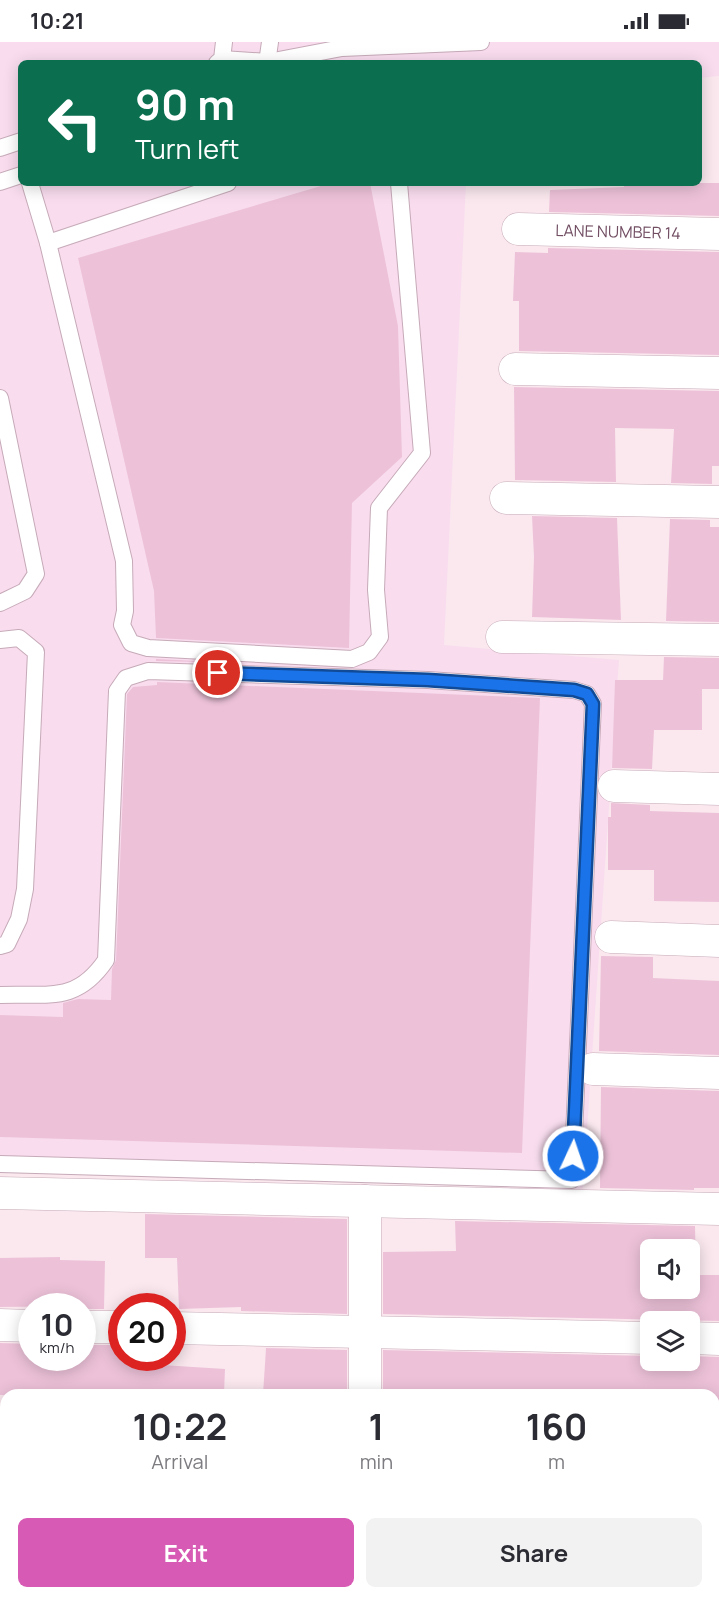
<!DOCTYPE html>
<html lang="en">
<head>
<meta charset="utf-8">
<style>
  :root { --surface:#fff; --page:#f2f2f3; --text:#2b2b33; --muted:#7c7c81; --accent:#d75ab4 }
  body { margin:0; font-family:Manrope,sans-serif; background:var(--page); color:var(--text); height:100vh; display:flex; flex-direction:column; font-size:22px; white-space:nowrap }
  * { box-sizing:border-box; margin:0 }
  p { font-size:20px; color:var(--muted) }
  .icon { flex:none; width:33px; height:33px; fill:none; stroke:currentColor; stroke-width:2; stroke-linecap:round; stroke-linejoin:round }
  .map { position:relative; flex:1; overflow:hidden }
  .sheet { position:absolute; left:0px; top:1347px; width:720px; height:210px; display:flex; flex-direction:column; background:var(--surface); border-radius:18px 18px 0 0; box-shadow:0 3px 15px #0003 }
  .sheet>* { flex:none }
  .top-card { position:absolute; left:18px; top:18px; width:684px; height:126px; border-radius:9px; box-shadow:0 3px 15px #0003; background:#0b6e4f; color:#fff; overflow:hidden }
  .controls { position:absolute; left:640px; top:1197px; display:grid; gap:12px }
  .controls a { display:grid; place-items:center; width:60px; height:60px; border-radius:9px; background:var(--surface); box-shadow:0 3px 15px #0003; font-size:30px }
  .speed { position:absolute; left:18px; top:1251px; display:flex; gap:12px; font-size:30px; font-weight:700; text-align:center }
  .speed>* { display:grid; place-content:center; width:78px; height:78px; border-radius:50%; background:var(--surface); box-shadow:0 3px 15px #0003; line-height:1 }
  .speed small { font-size:15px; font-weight:400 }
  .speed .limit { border:9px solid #d22; background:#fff; color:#111 }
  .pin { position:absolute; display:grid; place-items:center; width:51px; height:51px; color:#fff; margin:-26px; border:3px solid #fff; border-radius:50%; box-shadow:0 2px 6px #0007 }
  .me { position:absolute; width:66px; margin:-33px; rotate:3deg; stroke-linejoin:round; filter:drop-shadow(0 0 4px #0008) }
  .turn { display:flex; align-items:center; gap:21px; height:126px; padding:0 18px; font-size:27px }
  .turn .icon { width:78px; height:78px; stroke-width:2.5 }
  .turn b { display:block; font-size:42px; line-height:51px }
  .eta { display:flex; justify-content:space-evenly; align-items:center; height:102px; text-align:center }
  .eta b { font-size:36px; font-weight:700; line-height:42px }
  .cta { display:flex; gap:12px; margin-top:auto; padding:12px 18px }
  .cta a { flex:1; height:69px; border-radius:9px; background:var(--accent); color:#fff; font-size:24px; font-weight:700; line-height:69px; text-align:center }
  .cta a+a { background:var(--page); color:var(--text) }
  .status { display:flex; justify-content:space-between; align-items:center; height:42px; padding:0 30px; background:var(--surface); direction:ltr }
  .status svg { height:16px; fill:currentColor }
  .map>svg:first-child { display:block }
  .commercial { fill:#f9ddef }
  .building { fill:#edc2d9; fill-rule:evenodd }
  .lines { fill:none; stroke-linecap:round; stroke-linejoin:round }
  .lane-casing { stroke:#c6aab8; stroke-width:18 }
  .street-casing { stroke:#c6aab8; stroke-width:33 }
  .lane { stroke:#fff; stroke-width:16 }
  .street { stroke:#fff; stroke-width:32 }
  .route-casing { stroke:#114b97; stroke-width:15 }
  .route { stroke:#1a73e8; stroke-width:10 }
  .labels { text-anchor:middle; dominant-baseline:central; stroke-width:6; stroke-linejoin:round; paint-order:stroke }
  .street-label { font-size:16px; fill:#724e63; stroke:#fdeef3 }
</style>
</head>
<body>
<div class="status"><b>10:21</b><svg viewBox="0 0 49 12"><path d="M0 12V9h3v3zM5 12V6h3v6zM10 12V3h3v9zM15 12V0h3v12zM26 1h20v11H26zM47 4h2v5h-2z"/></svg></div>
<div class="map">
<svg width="719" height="1557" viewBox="0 0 719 1557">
  <rect width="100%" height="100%" fill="#fae8ee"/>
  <path class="commercial" d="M0 0H719V34L699 36V21H21V141H466L444 603 619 618 583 1147 0 1124Z"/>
  <g class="building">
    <path d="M331 141H370L398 284 402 415 352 461 349 606 156 596 154 549 78 216Z"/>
    <path d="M624 141H719V174L549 170 550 148 624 145Z"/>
    <path d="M548 206 719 210V313L519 309V259H513L515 210 548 211Z"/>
    <path d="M514 345 719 349V424H712V442L671 441 674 387 615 386 616 440 515 438Z"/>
    <path d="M532 474 617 476 621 578 532 575 534 515Z"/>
    <path d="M670 477 710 478V485H719V580L666 579Z"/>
    <path d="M664 615 719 616V647H702V688H654L652 727 612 726 615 638H663Z"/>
    <path d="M156 617 239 621 156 619Z"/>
    <path d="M157 640 540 656 522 1111 0 1095V973L63 975V961L78 957 111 958 112 927 116 918 127 652 133 645 157 643Z"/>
    <path d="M611 761 650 763V769L719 771V860L654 859V828H608V775H611Z"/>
    <path d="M601 914 653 915V936L719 939V1013L599 1009Z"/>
    <path d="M601 1045 719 1049V1146H694V1148L600 1146Z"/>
    <path d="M145 1172 347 1177V1272L241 1269V1265L179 1267 177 1216H145Z"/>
    <path d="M455 1179 695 1184 696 1233H719V1279L383 1272V1210L456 1209ZM651 1208H690V1246H651Z"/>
    <path d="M60 1215V1218L105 1219 104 1267H82V1264L0 1265V1216Z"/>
    <path d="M0 1301 32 1302V1316H82V1303H122V1316H162V1323L225 1327 224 1352 128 1349V1353H0Z"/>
    <path d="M266 1306 347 1308V1353H263Z"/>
    <path d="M383 1308 651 1314V1318H690V1314L719 1315V1415H714V1353H448L391 1350V1353H383Z"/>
  </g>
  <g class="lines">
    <defs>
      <g id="lane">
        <path d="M222 17 268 20 342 6 481 0"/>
        <path d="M217 21 222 17 224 0"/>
        <path d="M267 21 270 0"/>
        <path d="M0 106 21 99"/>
        <path d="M0 140 21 133"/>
        <path d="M30 141 48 201 124 519 125 569 122 583 131 601 148 606 352 617 369 610 380 595 376 548 379 466 422 411 399 141"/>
        <path d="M48 201 228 141"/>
        <path d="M0 356 36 532 25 549 0 561"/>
        <path d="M0 598 19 596 36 610 25 847 19 877 7 902 0 904"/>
        <path d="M0 953C48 951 76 962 106 918L117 649 126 636 148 629 428 638 574 648 587 652 593 662 572 1138 0 1122"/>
      </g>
      <g id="street">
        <path id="s1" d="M518 187 719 192"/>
        <path d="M515 327 719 331"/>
        <path d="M506 456 719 460"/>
        <path d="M502 595 719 598"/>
        <path d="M614 744 719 747"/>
        <path d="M611 895 719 899"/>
        <path d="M593 1027 719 1031"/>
        <path d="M0 1151 719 1167"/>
        <path d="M0 1283 32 1284"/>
        <path d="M82 1285H122"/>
        <path d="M172 1286 651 1296"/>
        <path d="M690 1296 719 1297"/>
        <path d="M365 1353V1159"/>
        <path d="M0 1419H6"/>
        <path d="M714 1433H719"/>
        <path d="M19 1551 143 1557"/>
        <path d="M368 1551 369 1557"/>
      </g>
    </defs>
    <use href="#lane" class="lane-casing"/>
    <use href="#street" class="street-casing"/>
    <use href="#lane" class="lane"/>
    <use href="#street" class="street"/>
  </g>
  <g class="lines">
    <defs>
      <path id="route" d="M218 631 428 638 574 648 587 652 593 662 573 1114"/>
    </defs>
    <use href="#route" class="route-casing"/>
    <use href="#route" class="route"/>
  </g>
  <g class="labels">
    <g class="street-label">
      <text stroke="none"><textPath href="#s1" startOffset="100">LANE NUMBER 14</textPath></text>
    </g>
  </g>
</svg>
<div class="controls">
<a><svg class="icon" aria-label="sound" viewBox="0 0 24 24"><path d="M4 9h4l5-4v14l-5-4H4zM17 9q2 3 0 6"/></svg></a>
<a><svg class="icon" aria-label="layers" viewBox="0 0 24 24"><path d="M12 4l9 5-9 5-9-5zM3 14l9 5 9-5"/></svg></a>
</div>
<div class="speed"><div>10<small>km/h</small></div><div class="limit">20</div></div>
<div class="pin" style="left:218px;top:631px;background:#d93025"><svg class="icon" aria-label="arrive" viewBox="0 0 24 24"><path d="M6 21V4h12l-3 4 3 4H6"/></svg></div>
<svg class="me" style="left:573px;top:1114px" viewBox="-20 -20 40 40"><circle r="17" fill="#1a73e8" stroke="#fff" stroke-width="3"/><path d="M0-11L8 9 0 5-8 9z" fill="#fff"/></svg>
<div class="top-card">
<div class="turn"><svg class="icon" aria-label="left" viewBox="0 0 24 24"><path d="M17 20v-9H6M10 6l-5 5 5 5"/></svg><div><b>90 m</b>Turn left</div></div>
</div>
<section class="sheet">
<div class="eta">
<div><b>10:22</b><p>Arrival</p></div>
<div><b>1</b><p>min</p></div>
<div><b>160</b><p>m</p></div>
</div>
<div class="cta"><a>Exit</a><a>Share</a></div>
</section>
</div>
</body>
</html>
